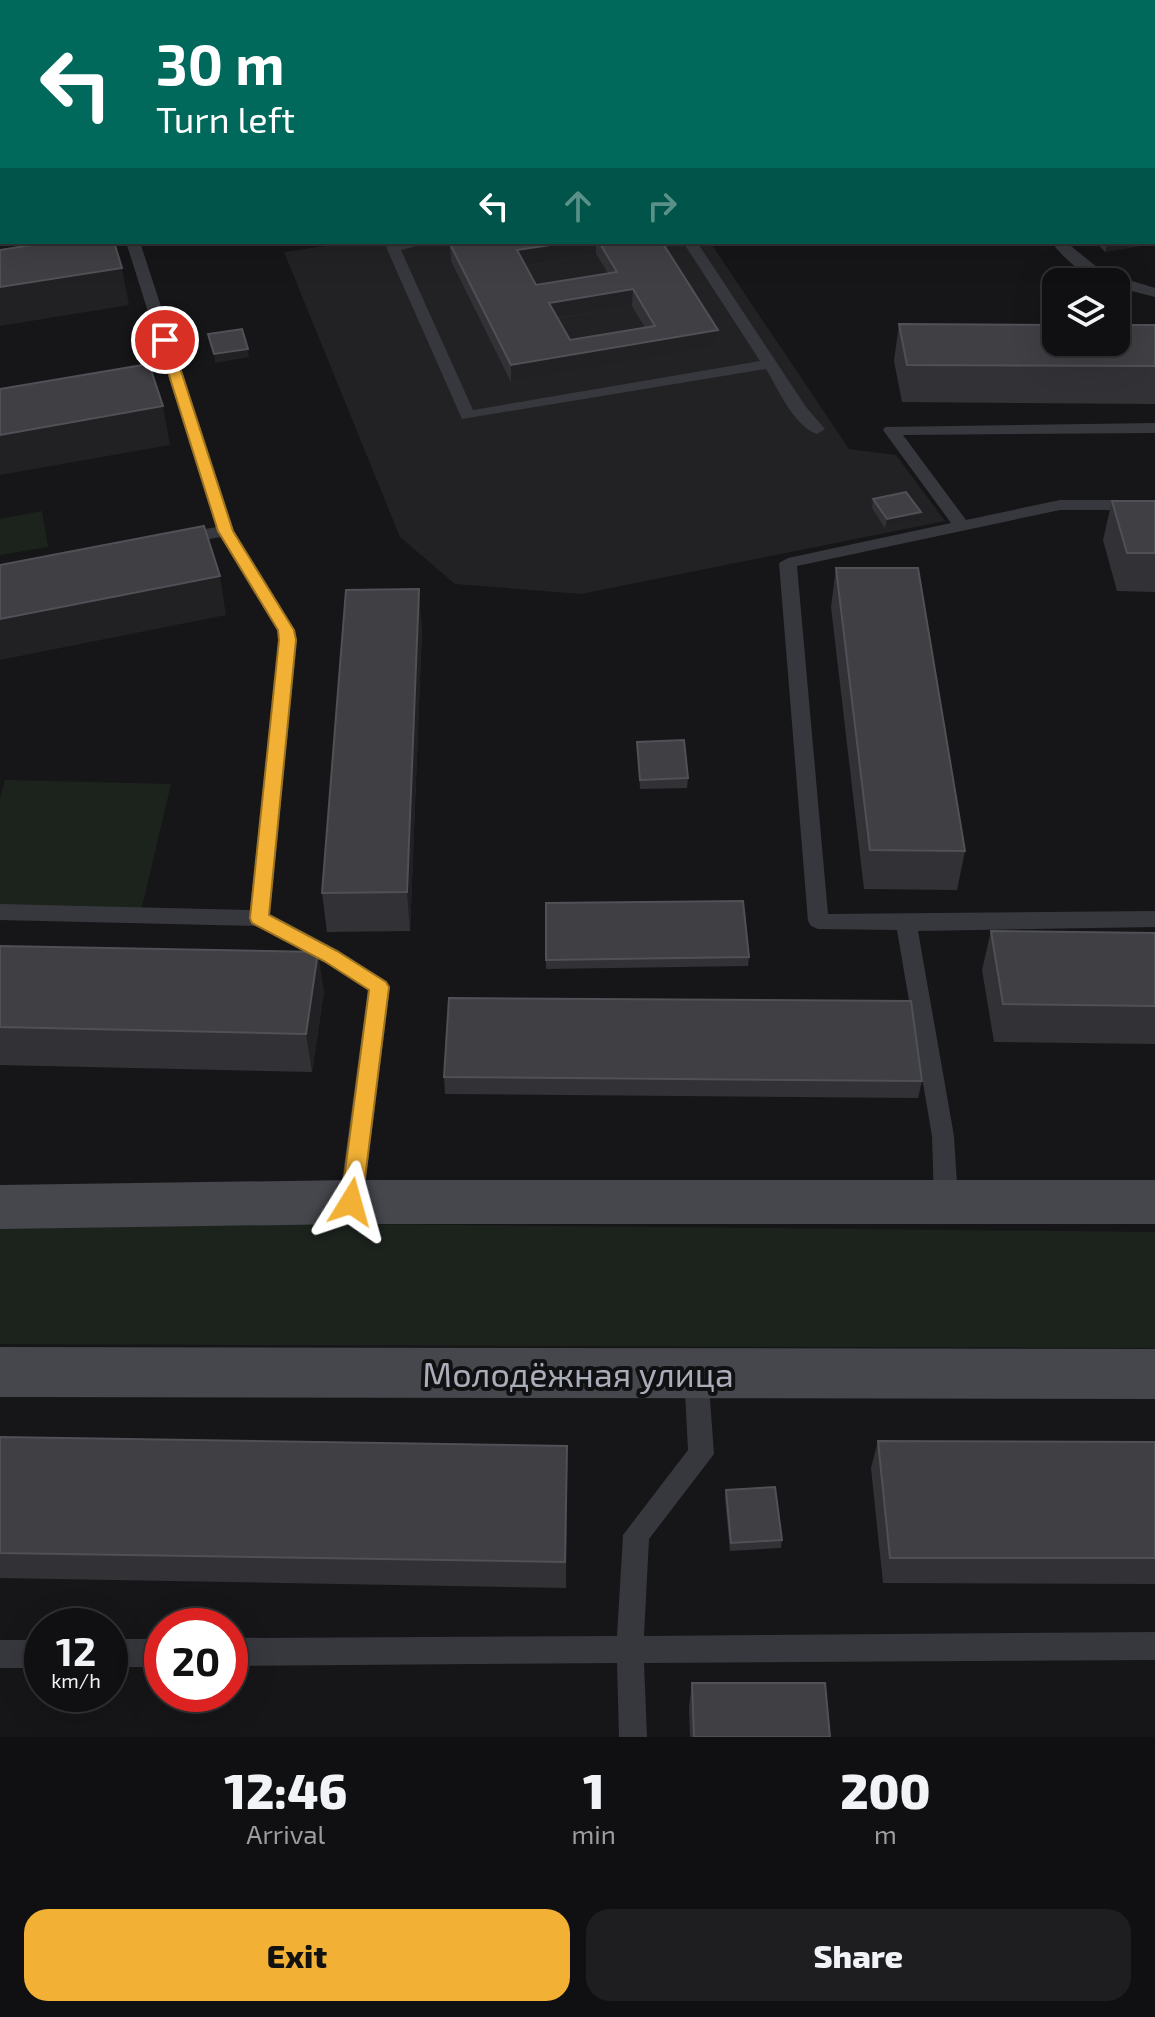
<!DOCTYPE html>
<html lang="en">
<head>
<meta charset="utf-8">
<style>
  :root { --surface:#101012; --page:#1e1e20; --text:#f1f3f6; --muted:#9c9d9f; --line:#303032; --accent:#f2b134 }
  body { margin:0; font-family:"Exo 2",sans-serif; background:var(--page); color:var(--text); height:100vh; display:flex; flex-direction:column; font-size:30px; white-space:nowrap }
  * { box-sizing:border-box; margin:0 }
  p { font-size:26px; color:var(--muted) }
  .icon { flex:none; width:44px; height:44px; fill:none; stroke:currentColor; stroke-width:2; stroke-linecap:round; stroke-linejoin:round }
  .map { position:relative; height:1737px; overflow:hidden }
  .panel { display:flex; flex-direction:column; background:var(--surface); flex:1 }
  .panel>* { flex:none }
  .banner { position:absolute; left:0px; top:0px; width:1156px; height:244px; box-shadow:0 8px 32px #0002,0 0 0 2px var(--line); background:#00695c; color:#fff; overflow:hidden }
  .controls { position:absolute; left:1042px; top:268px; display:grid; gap:16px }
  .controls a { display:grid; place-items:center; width:88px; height:88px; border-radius:16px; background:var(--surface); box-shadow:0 8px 32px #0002,0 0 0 2px var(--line); font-size:40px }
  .speed { position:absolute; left:24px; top:1608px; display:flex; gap:16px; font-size:40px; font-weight:700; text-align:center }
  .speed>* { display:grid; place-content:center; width:104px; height:104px; border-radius:50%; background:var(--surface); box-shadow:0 8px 32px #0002,0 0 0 2px var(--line); line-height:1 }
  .speed small { font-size:20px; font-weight:400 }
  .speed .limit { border:12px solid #d22; background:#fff; color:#111 }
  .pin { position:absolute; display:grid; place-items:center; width:68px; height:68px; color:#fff; margin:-34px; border:4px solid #fff; border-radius:50%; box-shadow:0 2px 8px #0007 }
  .me { position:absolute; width:88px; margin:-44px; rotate:8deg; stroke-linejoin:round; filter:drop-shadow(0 0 6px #0008) }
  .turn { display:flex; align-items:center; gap:28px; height:168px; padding:0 24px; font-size:36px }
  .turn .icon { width:104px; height:104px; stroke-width:2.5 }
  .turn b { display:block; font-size:56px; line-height:68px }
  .lanes { display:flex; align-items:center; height:76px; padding:0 24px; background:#0003; justify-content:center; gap:40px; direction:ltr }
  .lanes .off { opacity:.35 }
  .eta { display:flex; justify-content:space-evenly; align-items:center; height:136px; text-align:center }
  .eta b { font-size:48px; font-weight:800; line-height:56px }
  .button { display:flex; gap:16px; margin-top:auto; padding:16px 24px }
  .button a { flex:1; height:92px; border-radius:24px; background:var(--accent); color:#111; font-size:32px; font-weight:800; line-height:92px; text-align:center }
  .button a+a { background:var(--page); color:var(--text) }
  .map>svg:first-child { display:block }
  .built { fill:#222225 }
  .green { fill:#1c231d }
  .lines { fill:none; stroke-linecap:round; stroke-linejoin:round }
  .lane { fill:#37383d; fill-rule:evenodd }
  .secondary { fill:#45474d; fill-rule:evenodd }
  .wall { fill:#323236; fill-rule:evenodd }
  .shaded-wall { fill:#212124 }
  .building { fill:#3f3f44; stroke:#4f5156; stroke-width:2; fill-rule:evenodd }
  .route { fill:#f2b134; stroke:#9d7322; stroke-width:2 }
  .labels { text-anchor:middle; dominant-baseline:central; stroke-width:8; stroke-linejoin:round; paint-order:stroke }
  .near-street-label { font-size:34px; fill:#a8adb8; stroke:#111113 }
</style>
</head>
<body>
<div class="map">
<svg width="1155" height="1737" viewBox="0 0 1155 1737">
  <rect width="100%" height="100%" fill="#161618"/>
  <path class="built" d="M352 242H710L849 449 896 455 945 521 581 594 455 584 400 537 284 252Z"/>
  <g class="green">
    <path d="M42 511 48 547 0 555V519Z"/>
    <path d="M5 780 171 784 140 915 0 912V798Z"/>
    <path d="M352 1224 1155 1232V1348L0 1344V1228Z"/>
  </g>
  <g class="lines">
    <g class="lane">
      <path d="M763 0H782L762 2Z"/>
      <path d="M785 0H799L800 2H786Z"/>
      <rect x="0" y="48" width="2" height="8"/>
      <path d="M126 242H140L234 531 295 630 297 640 270 914 338 950 386 981 390 987 363 1202 359 1209 351 1212 343 1209 339 1202 368 990 324 962 256 926 0 920V904L250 910 279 640 277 630 221 537 181 544 173 539 175 535 216 527Z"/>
      <path d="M398 242H431L401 250 473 410 760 361 683 242H697L806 407 825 429 817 434C794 426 778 389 766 369L462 419 386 247Z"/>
      <path d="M1051 242H1066L1103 272 1155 288V297L1116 287V282C1089 282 1067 262 1051 242Z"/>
      <path d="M1155 423V433L903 435 966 520 1060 500H1155V510H1060L797 566 828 914 1155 911V927L918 931 954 1136 958 1201 954 1208 946 1211 938 1208 934 1201 932 1136 897 930 818 929 811 926 808 921 779 563 788 558 951 523 883 430 885 427Z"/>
      <path d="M696 1361 705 1364 708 1372 714 1454 649 1539 644 1636 1155 1632V1660L644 1663 647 1737H619L617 1663 230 1666V1638L617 1636 623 1535 688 1450 684 1372 687 1364Z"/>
      <rect x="110" y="1639" width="52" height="28"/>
      <rect x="0" y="1640" width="42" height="28"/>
    </g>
    <g class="secondary">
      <path d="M351 1180H1155V1224H351L0 1229V1185Z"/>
      <path d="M0 1347 1155 1349V1399L0 1397Z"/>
    </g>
  </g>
  <g class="wall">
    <path d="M301 0H373L374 2H302Z"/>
    <path d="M464 242H662L718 330 717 347 511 382 451 261 450 244ZM596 254 608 273 536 285 525 266ZM632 306 645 328 570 340 558 318Z"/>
    <path d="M1096 242H1154L1105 252Z"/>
    <path d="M899 324 1155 325V404L902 402 894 361Z"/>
    <path d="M873 499 919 521 885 528 872 508Z"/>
    <path d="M1112 501H1155V592L1117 591 1103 540Z"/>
    <path d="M836 568 965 851 957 890 864 889 831 607Z"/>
    <path d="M422 628 410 931 327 932 322 893Z"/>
    <path d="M637 742 688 778 687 788 640 789Z"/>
    <path d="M546 903 749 957 748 966 546 969Z"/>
    <path d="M991 931 1155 933V1044L994 1042 982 970Z"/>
    <path d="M0 946 324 991 312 1072 0 1065Z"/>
    <path d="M444 1077 922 1081 918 1098 445 1094Z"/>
    <path d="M0 1437 567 1446 566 1588 0 1578Z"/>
    <path d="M878 1441 1155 1442V1584L883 1583 871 1468Z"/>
    <path d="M726 1490 782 1540 781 1548 730 1551 725 1498Z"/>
    <path d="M692 1683 830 1737H690L689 1707Z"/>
  </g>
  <g class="shaded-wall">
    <rect x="553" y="0" width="96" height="2"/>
    <path d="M2 7V43H0V8Z"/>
    <rect x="0" y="135" width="2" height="37"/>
    <path d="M1154 216H1155V244L1105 252 1108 242H1154Z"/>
    <path d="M570 242H596V254L517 267V250Z"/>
    <path d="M122 268 129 305 0 326V287Z"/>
    <path d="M633 289 632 306 549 319V303Z"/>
    <path d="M718 330 717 347 511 382V365Z"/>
    <path d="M248 349 249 357 215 363 214 354Z"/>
    <path d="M163 406 170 445 0 475V435Z"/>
    <path d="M921 512 919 521 885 528 887 519Z"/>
    <path d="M220 576 226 615 0 660V619Z"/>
    <path d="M419 589 422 628 410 931 407 892Z"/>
    <path d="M318 952 324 991 312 1072 306 1034Z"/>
  </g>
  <g class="building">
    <path d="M0 0H32L33 2H2V7L0 8Z"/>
    <path d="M317 0H373L374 2H319Z"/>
    <path d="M469 0H505L506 2H470Z"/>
    <path d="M1154 52H1155L1154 216Z"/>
    <rect x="0" y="107" width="2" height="28"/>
    <path d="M50 242H114L122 268 0 287V250Z"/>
    <path d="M464 242H570L517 250 536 285 617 272 599 242H662L718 330 511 365 450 244ZM633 289 655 326 570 340 549 303Z"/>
    <path d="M899 324 1056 325V342H1116V325H1155V366L907 365Z"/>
    <path d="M242 329 248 349 214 354 208 334Z"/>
    <path d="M149 364 163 406 0 435V389Z"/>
    <path d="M906 492 921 512 887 519 873 499Z"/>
    <path d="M1112 501H1155V553H1127Z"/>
    <path d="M204 526 220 576 0 619V565Z"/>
    <path d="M836 568H918L965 851 870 850Z"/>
    <path d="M419 589 407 892 322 893 346 590Z"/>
    <path d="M684 740 688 778 640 780 637 742Z"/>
    <path d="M743 901 749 957 546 960V903Z"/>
    <path d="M991 931 1155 933V1006L1003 1004Z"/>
    <path d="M0 946 318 952 306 1034 0 1027Z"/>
    <path d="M449 998 911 1001 922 1081 444 1077Z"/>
    <path d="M0 1437 567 1446 565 1562 0 1553Z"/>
    <path d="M878 1441 1155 1442V1558H890Z"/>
    <path d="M775 1487 782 1540 731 1543 726 1490Z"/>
    <path d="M692 1683H825L830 1737H694Z"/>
  </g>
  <path class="route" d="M165 336 171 340 233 531 294 630 296 640 269 915 337 951 386 982 389 987 362 1202 359 1208 351 1211 344 1208 341 1202 369 990 324 961 252 923 250 918 279 640 278 630 218 531 158 340Z"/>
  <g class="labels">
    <g class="near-street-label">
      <text x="578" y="1373">Молодёжная улица</text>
    </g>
  </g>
</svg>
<div class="controls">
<a><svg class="icon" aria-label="layers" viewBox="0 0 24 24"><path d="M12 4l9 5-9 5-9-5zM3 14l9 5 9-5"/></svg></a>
</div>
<div class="speed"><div>12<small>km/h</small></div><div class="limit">20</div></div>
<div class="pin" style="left:165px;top:340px;background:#d93025"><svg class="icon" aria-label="arrive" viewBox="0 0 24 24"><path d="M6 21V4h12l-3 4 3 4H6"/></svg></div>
<svg class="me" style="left:351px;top:1202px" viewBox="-20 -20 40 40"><path d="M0-17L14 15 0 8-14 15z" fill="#f2b134" stroke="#fff" stroke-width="4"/></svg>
<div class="banner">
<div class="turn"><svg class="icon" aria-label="left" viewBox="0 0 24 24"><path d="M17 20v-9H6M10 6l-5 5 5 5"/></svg><div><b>30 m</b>Turn left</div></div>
<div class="lanes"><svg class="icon" aria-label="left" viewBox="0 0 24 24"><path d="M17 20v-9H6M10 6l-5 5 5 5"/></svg><svg class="icon off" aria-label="ahead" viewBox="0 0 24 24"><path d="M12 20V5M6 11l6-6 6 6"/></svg><svg class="icon off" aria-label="right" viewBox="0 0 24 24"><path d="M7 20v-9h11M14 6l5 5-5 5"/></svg></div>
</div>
</div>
<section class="panel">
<div class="eta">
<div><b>12:46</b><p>Arrival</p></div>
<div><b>1</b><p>min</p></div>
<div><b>200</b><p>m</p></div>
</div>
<div class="button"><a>Exit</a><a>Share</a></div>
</section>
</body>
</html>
